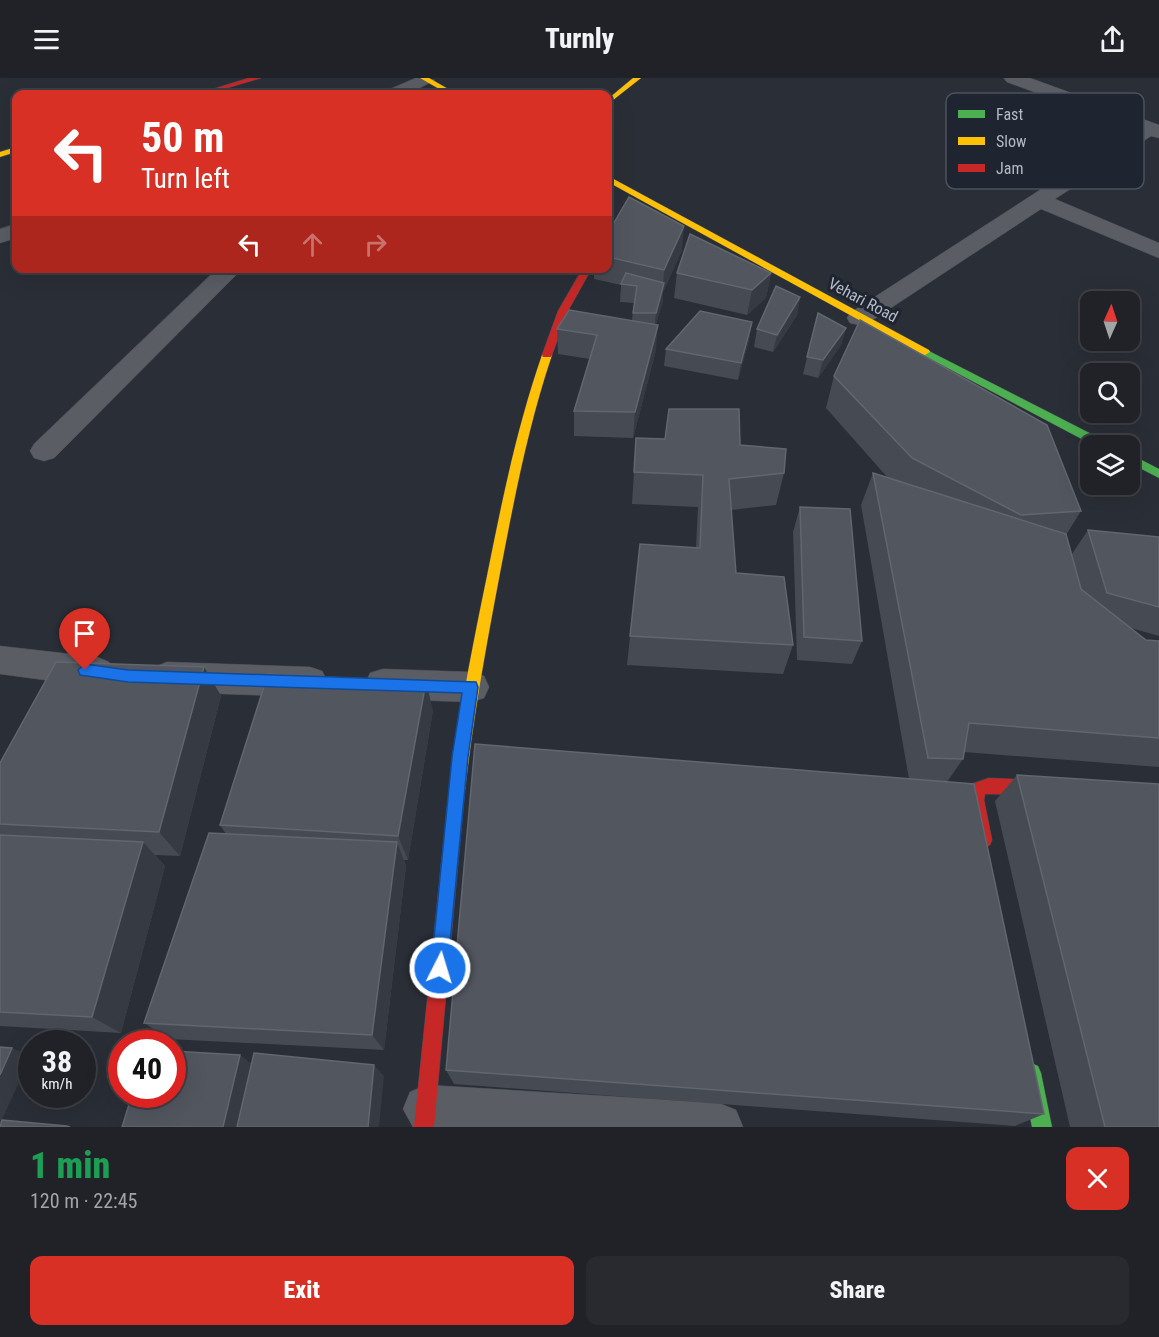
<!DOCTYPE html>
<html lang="en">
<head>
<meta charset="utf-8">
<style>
  :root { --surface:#202228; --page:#282a30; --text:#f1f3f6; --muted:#a2a4a8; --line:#3d3f45; --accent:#d93025 }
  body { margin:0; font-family:"Roboto Condensed",sans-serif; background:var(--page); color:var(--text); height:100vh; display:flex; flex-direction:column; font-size:22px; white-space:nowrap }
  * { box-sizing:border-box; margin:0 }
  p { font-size:20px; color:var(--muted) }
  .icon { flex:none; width:33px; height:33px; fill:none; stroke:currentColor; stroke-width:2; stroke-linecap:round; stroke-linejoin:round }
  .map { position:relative; height:1049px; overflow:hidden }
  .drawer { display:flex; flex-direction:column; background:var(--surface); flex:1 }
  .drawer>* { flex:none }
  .guide { position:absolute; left:12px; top:12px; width:600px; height:183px; border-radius:12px; box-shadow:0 6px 24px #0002,0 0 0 2px var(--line); background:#d93025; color:#fff; overflow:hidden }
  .needle { width:39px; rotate:3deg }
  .controls { position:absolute; left:1080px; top:213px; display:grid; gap:12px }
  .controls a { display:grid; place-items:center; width:60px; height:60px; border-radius:12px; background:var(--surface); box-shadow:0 6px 24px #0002,0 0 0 2px var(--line); font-size:30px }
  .speed { position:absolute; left:18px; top:952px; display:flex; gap:12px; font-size:30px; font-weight:700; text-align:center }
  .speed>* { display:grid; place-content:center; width:78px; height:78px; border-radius:50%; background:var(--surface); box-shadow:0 6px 24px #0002,0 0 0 2px var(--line); line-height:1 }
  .speed small { font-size:15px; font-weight:400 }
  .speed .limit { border:9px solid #d22; background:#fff; color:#111 }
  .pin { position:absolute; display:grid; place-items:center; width:51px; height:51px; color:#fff; margin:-62px -26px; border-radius:50% 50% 50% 0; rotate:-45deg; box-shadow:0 0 6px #0007 }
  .pin .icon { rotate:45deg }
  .me { position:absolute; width:66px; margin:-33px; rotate:5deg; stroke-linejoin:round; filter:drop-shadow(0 0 4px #0008) }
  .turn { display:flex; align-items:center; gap:21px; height:126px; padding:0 30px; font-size:27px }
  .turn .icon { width:78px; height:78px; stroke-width:2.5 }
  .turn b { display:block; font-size:42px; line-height:51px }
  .lanes { display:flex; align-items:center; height:57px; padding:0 30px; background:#0003; justify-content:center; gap:30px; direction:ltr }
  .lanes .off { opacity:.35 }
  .round { display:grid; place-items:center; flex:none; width:63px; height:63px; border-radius:12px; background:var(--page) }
  .head { display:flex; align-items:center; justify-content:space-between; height:102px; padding:0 30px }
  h1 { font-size:36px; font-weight:800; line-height:45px; color:#1e9e55 }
  .cta { display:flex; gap:12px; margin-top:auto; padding:12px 30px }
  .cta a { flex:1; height:69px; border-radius:12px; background:var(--accent); color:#fff; font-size:24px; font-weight:800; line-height:69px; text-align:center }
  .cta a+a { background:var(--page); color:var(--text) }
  header { display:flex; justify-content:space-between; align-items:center; height:78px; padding:0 30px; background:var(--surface); font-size:27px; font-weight:800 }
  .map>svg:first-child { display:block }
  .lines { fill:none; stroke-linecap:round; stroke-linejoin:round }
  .street-casing { stroke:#484b53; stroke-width:1 }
  .fast-casing { stroke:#484b53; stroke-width:1 }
  .slow-casing { stroke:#484b53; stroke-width:1 }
  .jam-casing { stroke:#484b53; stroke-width:1 }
  .street { fill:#5a5d64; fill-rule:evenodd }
  .fast { fill:#4caf50; fill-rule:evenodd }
  .slow { fill:#ffc107; fill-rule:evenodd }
  .jam { fill:#c62828; fill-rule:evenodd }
  .wall { fill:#464a53 }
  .shaded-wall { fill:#363a42 }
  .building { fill:#52565f; stroke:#61666f; stroke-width:1.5 }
  .route { fill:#1a73e8; stroke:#114b97; stroke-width:1.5 }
  .labels { text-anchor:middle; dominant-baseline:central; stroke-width:6; stroke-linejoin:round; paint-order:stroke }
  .far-street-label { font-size:16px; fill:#b4bac6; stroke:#1e2430 }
  .key { fill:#1e2430; stroke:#4b515d; stroke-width:1.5 }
  .key-label { font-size:16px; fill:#b4bac6 }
</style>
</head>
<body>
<header><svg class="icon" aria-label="menu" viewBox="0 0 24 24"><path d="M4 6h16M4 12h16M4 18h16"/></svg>Turnly<svg class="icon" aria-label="share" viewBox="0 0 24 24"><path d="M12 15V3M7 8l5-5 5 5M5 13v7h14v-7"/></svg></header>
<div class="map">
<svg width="1159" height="1049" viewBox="0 0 1159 1049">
  <rect width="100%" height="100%" fill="#2a2e36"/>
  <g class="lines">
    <defs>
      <g id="street">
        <path d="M416 0 435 2 408 16H385L388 12Z"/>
        <path d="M1004 0H1030L1159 47V60L1151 58 1055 121 1159 165V180L1041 131 868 245 859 247 850 245 847 240 850 235 1134 51 1007 4Z"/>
        <path d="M16 146V160L0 165V151Z"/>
        <path d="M218 190H243L54 380 44 383 34 380 30 373 34 366Z"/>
        <path d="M0 568 97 579 109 584 115 594 109 604 97 609 0 596Z"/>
        <path d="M167 584 310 589 322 593 328 604 322 615 310 619 167 614 155 609 149 599 155 589Z"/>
        <path d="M383 591 471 594 484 598 489 609 484 620 471 624 383 621 370 617 365 606 370 595Z"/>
        <path d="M427 1007 719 1025 736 1032 743 1049H413L403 1031 410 1014Z"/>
      </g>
      <g id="fast">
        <path d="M925 271 1109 365 1111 368H1095L921 276 920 274Z"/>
        <path d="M1130 376 1159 391V400L1130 385Z"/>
        <path d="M1031 985 1038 988 1041 995 1052 1049H1032L1021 995 1024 988Z"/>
      </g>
      <g id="slow">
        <path d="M420 0H429L457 16H448Z"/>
        <path d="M633 0H641L608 26V21Z"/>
        <path d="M16 69V74L0 79V74Z"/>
        <path d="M608 98 929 272 930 274 925 277 921 276 608 104Z"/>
        <path d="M547 274 552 277C528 348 514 422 500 495 485 574 471 652 463 731L461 736 455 738 449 736 447 731C456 652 471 575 487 498 502 423 517 349 542 277Z"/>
      </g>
      <g id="jam">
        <path d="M249 0H261L207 16H197Z"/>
        <path d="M583 190H592L568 233 552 277 551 279H543L542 277 558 233Z"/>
        <path d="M989 700 1053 703 1059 705 1061 710 1059 715 1053 717 985 716 984 722 992 762 990 767 984 770 978 767 976 762 968 722 972 706Z"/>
        <path d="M455 724 461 726 463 731 434 1049H414L447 731 449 726Z"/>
      </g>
    </defs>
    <use href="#street" class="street-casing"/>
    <use href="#fast" class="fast-casing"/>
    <use href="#slow" class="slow-casing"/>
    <use href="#jam" class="jam-casing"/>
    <use href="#street" class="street"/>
    <use href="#fast" class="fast"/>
    <use href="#slow" class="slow"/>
    <use href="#jam" class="jam"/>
  </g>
  <g class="wall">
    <path d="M608 155 682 172 663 214V222L656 246V272L633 360 574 358V333L590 281 558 276 557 251 632 242 634 225 620 224 621 207 594 201V190H608Z"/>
    <path d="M677 195H771L766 220 747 237 674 220Z"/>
    <path d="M800 219 797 237 773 274 754 269 757 251Z"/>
    <path d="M818 235 846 250 841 267 818 300 803 296Z"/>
    <path d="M752 244 749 262 738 302 664 288 666 271Z"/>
    <path d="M834 298 1081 433 1066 457 1080 507 1072 476 1088 452 1159 459V558L1131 550 1146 562 1159 563V689L964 674 963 681 947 704 1044 1036 1015 1048 454 1006 446 992 909 701 861 427 873 395 888 400 826 330Z"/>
    <path d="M636 360 740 367 784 395 776 427 731 432 736 495 793 567 783 596 627 587 630 558 696 469 698 429 632 426Z"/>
    <path d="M800 429 862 563 852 586 797 582 793 454Z"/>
    <path d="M204 589 221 618 180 778 155 777 165 788 121 955 0 948V685Z"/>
    <path d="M433 632 408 782H404L406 788 384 972 169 961 144 945 226 756 220 747Z"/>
    <path d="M1017 697 1159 1049H1070L995 723Z"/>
  </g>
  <g class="shaded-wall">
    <path d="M684 148 682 172 663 214V222L654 253 656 235 663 210 664 192Z"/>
    <path d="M771 195 766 220 747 237 752 212Z"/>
    <path d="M800 219 797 237 773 274 777 257Z"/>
    <path d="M752 244 749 262 738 302 741 285Z"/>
    <path d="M658 247 656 272 633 360 635 334Z"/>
    <path d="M846 250 841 267 818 300 823 282Z"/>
    <path d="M204 589 221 618 180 778 159 754Z"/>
    <path d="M426 604 433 632 408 782 398 758Z"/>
    <path d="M143 764 165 788 121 955 92 939Z"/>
    <path d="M397 764 406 788 384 972 372 957Z"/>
    <path d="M12 970 31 978 0 1046V997Z"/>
    <path d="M240 977 256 989 243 1049H223Z"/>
    <path d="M374 987 384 998 379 1049H368Z"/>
  </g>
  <g class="building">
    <path d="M629 119 684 148 664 192 608 179V155Z"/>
    <path d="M690 156 771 195 752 212 677 195Z"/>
    <path d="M626 195 664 205 656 235H633L637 208 621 206Z"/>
    <path d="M776 208 800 219 777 257 757 251Z"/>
    <path d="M569 232 658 247 635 334 574 333 597 257 557 251Z"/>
    <path d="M700 233 752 244 741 285 666 271Z"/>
    <path d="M818 235 846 250 823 282 807 279Z"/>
    <path d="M860 242 1047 347 1081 433 1021 437 912 380 834 298Z"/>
    <path d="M669 331H739L740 367 786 371 784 395 729 401 736 495 784 499 793 567 630 558 640 466 700 470 703 397 634 394 636 360 665 361Z"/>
    <path d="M873 395 1066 456 1081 511 1146 562 1159 563V660L969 645 963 681 928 680Z"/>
    <path d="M800 429 850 431 862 563 804 559Z"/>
    <path d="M1088 452 1159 459V529L1107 515Z"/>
    <path d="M56 584 204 589 159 754 0 746V685Z"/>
    <path d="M268 596 426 604 398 758 220 747Z"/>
    <path d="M475 666 974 706 1044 1036 446 992Z"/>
    <path d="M1017 697 1159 706V1049H1105Z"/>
    <path d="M209 755 397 764 372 957 144 945Z"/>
    <path d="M0 757 143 764 92 939 0 934Z"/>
    <path d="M0 969 12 970 0 997Z"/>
    <path d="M172 973 240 977 223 1049H122L132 1017H172Z"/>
    <path d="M254 975 374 987 368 1049H237Z"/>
    <path d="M2 1042 67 1048 70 1049H0Z"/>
  </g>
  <path class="route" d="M85 586 128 592 476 604 478 609 468 679 447 896 440 899 434 896 431 890 452 679 462 615 128 604 80 597 78 592Z"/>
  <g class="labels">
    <g class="far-street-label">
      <text transform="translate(863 222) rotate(28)">Vehari Road</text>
    </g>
  </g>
  <rect x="946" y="15" width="198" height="96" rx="9" class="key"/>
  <rect x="958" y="32" width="27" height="8" fill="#4caf50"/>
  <rect x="958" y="59" width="27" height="8" fill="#ffc107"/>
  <rect x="958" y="86" width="27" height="8" fill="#c62828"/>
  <g class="key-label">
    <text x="996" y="42">Fast</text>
    <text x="996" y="69">Slow</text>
    <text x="996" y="96">Jam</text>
  </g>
</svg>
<div class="controls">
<a><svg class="needle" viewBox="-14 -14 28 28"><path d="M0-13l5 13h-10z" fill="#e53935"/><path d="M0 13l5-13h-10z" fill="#a2a4a8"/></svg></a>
<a><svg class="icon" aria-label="search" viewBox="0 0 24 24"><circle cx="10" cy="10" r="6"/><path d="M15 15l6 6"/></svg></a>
<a><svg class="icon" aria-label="layers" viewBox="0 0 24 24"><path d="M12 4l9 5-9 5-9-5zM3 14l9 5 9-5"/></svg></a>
</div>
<div class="speed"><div>38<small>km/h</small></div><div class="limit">40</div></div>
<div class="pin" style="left:85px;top:592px;background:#d93025"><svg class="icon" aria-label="arrive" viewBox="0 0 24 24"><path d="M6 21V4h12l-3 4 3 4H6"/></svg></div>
<svg class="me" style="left:440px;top:890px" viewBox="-20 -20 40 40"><circle r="17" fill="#1a73e8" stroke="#fff" stroke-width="3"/><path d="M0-11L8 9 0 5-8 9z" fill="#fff"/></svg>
<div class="guide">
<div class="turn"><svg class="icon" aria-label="left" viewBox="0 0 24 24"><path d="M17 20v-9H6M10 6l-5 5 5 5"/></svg><div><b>50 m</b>Turn left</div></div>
<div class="lanes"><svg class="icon" aria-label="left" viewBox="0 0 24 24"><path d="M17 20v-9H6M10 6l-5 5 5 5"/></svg><svg class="icon off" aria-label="ahead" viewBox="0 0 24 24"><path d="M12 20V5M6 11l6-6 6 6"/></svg><svg class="icon off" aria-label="right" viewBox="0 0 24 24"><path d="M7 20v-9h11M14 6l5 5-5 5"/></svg></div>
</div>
</div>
<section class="drawer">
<div class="head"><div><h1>1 min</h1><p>120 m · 22:45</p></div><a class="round" style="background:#d93025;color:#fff"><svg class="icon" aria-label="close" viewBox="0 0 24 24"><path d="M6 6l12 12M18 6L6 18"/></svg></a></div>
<div class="cta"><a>Exit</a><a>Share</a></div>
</section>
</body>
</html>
